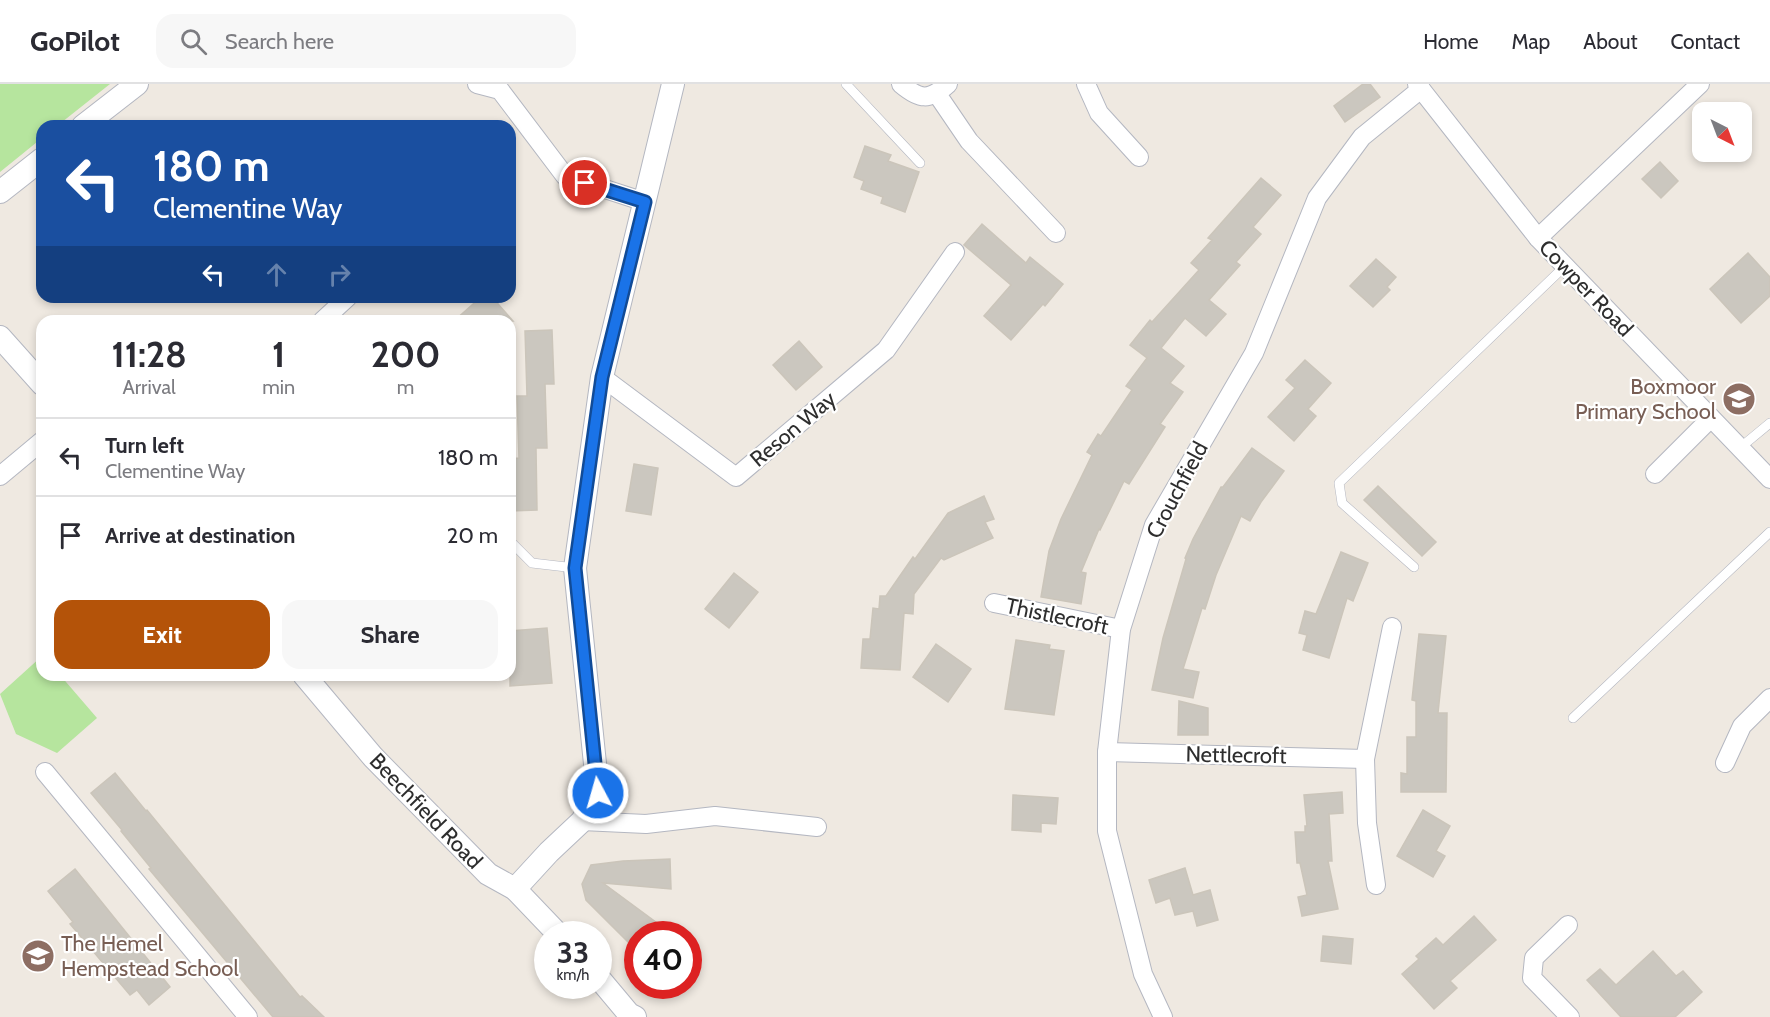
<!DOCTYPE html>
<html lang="en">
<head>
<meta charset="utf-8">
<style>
  :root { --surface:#fff; --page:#f7f7f7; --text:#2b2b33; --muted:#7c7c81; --line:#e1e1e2; --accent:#b45309 }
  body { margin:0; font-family:Cabin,sans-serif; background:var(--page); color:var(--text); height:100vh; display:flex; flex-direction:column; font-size:22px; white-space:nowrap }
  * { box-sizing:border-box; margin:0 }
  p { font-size:20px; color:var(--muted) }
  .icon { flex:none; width:33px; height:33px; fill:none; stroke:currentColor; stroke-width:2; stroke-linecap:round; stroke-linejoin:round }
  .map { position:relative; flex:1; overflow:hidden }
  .side { position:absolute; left:36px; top:231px; width:480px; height:366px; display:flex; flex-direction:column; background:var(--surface); border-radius:18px; box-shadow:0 3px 9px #0003 }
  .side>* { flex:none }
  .banner { position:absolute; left:36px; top:36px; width:480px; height:183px; border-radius:18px; box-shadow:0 3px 9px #0003; background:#1a4fa0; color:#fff; overflow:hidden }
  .needle { width:39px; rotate:138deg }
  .buttons { position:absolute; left:1692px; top:18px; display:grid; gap:12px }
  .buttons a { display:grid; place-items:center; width:60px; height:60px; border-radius:12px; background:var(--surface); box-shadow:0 3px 9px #0003; font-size:30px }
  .speed { position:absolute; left:534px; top:837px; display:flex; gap:12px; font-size:30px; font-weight:700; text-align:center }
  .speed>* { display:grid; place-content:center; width:78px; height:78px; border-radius:50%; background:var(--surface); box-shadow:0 3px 9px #0003; line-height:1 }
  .speed small { font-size:15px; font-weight:400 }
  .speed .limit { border:9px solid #d22; background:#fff; color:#111 }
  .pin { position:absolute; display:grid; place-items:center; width:51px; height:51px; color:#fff; margin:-26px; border:3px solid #fff; border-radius:50%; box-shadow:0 2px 6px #0007 }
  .me { position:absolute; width:66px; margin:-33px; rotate:354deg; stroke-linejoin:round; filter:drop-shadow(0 0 4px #0008) }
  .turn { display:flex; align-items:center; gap:21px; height:126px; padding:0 18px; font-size:27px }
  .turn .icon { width:78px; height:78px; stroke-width:2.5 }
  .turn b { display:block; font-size:42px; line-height:51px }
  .lanes { display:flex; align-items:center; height:57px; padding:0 18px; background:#0003; justify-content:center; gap:30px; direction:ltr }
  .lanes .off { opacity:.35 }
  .eta { display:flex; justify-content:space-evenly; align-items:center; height:102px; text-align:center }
  .eta b { font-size:36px; font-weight:800; line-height:42px }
  .action { display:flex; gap:12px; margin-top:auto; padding:12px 18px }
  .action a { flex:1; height:69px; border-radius:18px; background:var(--accent); color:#fff; font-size:24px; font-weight:800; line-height:69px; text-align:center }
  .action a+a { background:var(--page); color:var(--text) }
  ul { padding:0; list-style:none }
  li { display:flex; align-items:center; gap:18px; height:78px; padding:0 18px; border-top:2px solid var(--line) }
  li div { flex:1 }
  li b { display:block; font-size:22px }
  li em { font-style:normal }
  header { display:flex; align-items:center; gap:36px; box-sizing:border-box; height:84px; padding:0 30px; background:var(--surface); border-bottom:2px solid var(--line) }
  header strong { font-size:28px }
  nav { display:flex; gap:33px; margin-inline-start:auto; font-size:21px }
  .search { width:420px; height:54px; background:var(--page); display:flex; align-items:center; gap:15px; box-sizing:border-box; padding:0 21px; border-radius:18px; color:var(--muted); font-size:22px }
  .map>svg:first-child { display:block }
  .green { fill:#b6e59e }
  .building { fill:#cbc7bf; stroke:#cbc5ba; stroke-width:1.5 }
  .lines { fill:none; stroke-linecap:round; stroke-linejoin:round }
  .service-casing { stroke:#b4b7c1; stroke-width:10 }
  .minor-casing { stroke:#b4b7c1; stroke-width:20 }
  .tertiary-casing { stroke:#b4b7c1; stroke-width:24 }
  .service { stroke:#fff; stroke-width:9 }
  .minor { stroke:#fff; stroke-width:18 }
  .tertiary { stroke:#fff; stroke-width:22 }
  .route-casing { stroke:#114b97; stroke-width:15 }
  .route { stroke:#1a73e8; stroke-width:10 }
  .labels { text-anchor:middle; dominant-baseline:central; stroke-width:4.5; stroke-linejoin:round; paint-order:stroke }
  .street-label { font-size:22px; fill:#2e2e2e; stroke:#fff }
  .education-label { font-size:22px; fill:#785e54; stroke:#fff; text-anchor:end }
</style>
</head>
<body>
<header>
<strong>GoPilot</strong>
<div class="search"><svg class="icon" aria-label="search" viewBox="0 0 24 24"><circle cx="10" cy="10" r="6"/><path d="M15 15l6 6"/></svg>Search here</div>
<nav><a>Home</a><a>Map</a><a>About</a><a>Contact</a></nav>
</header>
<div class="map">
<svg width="1770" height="933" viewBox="0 0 1770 933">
  <rect width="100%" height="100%" fill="#efe9e1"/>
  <g class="green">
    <path d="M0 0H110L57 42H42V54L0 88Z"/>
    <path d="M42 572V591H60L97 634 57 669 16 650 0 610Z"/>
  </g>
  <g class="building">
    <path d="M1363 0H1370L1380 13 1345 38 1334 22Z"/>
    <path d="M865 62 891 71 888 77 919 88 905 128 881 119 883 113 861 105 864 97 854 93Z"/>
    <path d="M1660 78 1678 97 1661 114 1642 95Z"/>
    <path d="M1261 94 1281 111 1253 143 1261 150 1236 178 1240 181 1209 216 1226 230 1206 252 1185 234 1161 264 1184 282 1170 299 1183 308 1160 340 1165 343 1129 400 1124 397 1100 446 1099 445 1081 488 1086 489 1081 520 1041 513 1049 467 1061 435 1092 371 1087 368 1098 350 1101 352 1132 306 1126 302 1147 274 1130 261 1150 236 1152 238 1199 186 1191 179 1212 156 1208 154Z"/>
    <path d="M982 140 1026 179 1030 173 1063 200 1045 222 1043 220 1011 256 984 232 1011 201 964 161Z"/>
    <path d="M1748 169 1770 193V212L1741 239 1710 205Z"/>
    <path d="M1376 175 1396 193 1387 203 1390 206 1373 223 1350 202Z"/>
    <path d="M481 213H492L513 237H454Z"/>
    <path d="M552 246 554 300H545L547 364H536L537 426 510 427V375L519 374 517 312H527L525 247Z"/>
    <path d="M799 257 822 283 796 306 773 281Z"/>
    <path d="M1305 276 1331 299 1308 325 1316 332 1294 357 1268 333 1295 304 1286 296Z"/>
    <path d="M1252 364 1284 387 1261 418 1250 437 1241 432 1216 491 1205 525 1202 524 1183 585 1199 588 1193 614 1152 606 1163 554 1186 475 1185 474 1193 455 1221 403H1223Z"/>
    <path d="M634 380 658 384 651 431 626 427Z"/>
    <path d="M1378 402 1436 458 1422 472 1364 416Z"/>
    <path d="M984 412 994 435 985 438 993 454 944 476 941 474 914 510 913 530 904 529 900 586 861 584 863 555H870L873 524 879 525 880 512H886L913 473 915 475 948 429Z"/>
    <path d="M1341 468 1368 479 1353 517 1347 514 1329 574 1303 566 1307 551 1299 549 1305 527 1316 530Z"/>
    <path d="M734 489 758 508 729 544 705 525Z"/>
    <path d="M547 544 552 599 510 602V547Z"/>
    <path d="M1419 550 1446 552 1438 629H1447L1446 708H1401V689L1407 690V653H1416V617L1412 616Z"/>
    <path d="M1016 556 1050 561 1049 565 1064 567 1054 631 1005 625Z"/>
    <path d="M936 560 971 585 948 618 913 593Z"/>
    <path d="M1179 617 1208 624V651H1178Z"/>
    <path d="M115 689 146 727 147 726 300 913 302 912 324 933H273L149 785 151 784 121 747 122 746 91 709Z"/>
    <path d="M1342 708 1343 729 1329 730 1332 777H1328L1338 825 1302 832 1298 813 1307 811 1300 779H1297L1295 748H1305V742H1307L1304 711Z"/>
    <path d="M1013 711 1058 714 1056 740 1041 739V748L1012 746Z"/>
    <path d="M1423 726 1450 742 1436 767 1445 772 1433 793 1397 772Z"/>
    <path d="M670 775 671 805 603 799 672 850H638V868L586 816 582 800 591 781 623 777Z"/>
    <path d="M1185 784 1193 811 1210 806 1218 836 1197 842 1193 827 1175 831 1170 814 1156 819 1149 796Z"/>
    <path d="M75 785 170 903 149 921 137 906 130 911 70 840 73 838 48 807Z"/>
    <path d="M1474 832 1496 856 1450 897 1457 904 1434 925 1402 890 1419 875 1416 872 1436 854 1443 861Z"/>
    <path d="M1323 852 1353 855 1351 880 1321 877Z"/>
    <path d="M1653 867 1676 892 1683 887 1702 908 1675 933H1621L1587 896 1600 885 1616 901Z"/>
  </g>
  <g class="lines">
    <defs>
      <g id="service">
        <path d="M846 0 920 79"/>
        <path d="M1741 363 1770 339"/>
        <path d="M510 457 532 479 575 484"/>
        <path d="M1414 483 1342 419 1339 399 1565 182"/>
        <path d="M1573 634 1770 448"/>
      </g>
      <g id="minor">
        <path d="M477 0 500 6 565 92 645 118"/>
        <path d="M901 0C920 16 929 17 948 0"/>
        <path d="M1086 0 1099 29 1139 73"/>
        <path d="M1417 0 1538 154 1770 395"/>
        <path d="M937 10 969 57 1056 149"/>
        <path d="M1538 154 1700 0"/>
        <path d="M322 237 348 213"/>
        <path d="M602 293 736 393 886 266 955 168"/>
        <path d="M1655 390 1711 334"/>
        <path d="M0 392 42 357"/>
        <path d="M994 519 1121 545"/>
        <path d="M1107 668 1365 675"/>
        <path d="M1725 679 1742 642 1770 614"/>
        <path d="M45 688 248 933"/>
        <path d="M582 737 646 740 715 732 817 743"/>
        <path d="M1376 801 1367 739 1365 675 1392 543"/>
        <path d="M1568 841 1534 874 1532 894 1570 933"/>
        <path d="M1163 933 1143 890 1107 747V668L1121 545 1154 441 1254 269 1317 114 1362 53 1421 5"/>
      </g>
      <g id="tertiary">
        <path d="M83 42 137 0"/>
        <path d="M0 108 42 75"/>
        <path d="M0 253 42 300"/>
        <path d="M304 591 373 673 488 790 515 805 558 850"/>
        <path d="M515 805 549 768 582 737 598 709 575 484 602 293 673 0"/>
        <path d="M598 893 629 930 635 933"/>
      </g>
    </defs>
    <use href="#service" class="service-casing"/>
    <use href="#minor" class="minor-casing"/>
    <use href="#tertiary" class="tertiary-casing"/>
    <use href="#service" class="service"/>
    <use href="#minor" class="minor"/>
    <use href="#tertiary" class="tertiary"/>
  </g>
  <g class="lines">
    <defs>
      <path id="route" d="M585 99 645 118 602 293 575 484 598 709"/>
    </defs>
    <use href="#route" class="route-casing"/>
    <use href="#route" class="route"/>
  </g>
  <defs>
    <symbol id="school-disc" viewBox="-11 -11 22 22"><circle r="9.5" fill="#8d6e63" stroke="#fff"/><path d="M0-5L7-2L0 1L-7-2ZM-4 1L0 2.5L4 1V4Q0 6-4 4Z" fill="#fff"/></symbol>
  </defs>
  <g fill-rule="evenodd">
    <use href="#school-disc" x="1720" y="296" width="38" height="38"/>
    <use href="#school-disc" x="19" y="853" width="38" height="38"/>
  </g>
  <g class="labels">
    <g class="street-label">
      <text transform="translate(1586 204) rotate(46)">Cowper Road</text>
      <text transform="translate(793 345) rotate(-40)">Reson Way</text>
      <text transform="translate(1177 406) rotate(-62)">Crouchfield</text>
      <text transform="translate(1057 532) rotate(12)">Thistlecroft</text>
      <text transform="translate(1236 671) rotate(1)">Nettlecroft</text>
      <text transform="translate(426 727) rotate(46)">Beechfield Road</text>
    </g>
    <g class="education-label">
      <text x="1716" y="302">Boxmoor<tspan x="1716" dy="25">Primary School</tspan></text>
      <text x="61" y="859" text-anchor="start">The Hemel<tspan x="61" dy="25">Hempstead School</tspan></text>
    </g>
  </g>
</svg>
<div class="buttons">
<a><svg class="needle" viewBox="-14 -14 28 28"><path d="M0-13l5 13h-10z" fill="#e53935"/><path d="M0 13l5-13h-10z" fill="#7c7c81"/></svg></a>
</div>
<div class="speed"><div>33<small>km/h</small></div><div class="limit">40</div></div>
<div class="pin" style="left:585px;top:99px;background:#d93025"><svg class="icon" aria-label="arrive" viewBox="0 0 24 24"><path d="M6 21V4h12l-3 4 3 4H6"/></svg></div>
<svg class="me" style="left:598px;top:709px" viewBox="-20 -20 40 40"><circle r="17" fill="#1a73e8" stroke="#fff" stroke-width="3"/><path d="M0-11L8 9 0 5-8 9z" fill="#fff"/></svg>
<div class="banner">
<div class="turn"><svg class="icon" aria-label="left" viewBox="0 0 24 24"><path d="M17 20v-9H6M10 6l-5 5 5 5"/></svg><div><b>180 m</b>Clementine Way</div></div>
<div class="lanes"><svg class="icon" aria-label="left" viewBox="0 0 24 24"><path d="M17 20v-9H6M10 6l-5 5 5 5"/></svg><svg class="icon off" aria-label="ahead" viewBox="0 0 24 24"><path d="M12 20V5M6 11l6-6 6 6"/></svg><svg class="icon off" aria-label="right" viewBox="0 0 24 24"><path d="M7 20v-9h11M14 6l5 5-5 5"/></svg></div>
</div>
<section class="side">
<div class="eta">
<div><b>11:28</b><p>Arrival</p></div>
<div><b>1</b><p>min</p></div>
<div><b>200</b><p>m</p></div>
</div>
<ul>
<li><svg class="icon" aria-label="left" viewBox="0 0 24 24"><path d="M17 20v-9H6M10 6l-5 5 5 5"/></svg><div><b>Turn left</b><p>Clementine Way</p></div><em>180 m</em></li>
<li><svg class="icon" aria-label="arrive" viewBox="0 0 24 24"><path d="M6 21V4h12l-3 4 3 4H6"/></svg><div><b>Arrive at destination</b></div><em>20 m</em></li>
</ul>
<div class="action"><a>Exit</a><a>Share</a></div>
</section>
</div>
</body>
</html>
